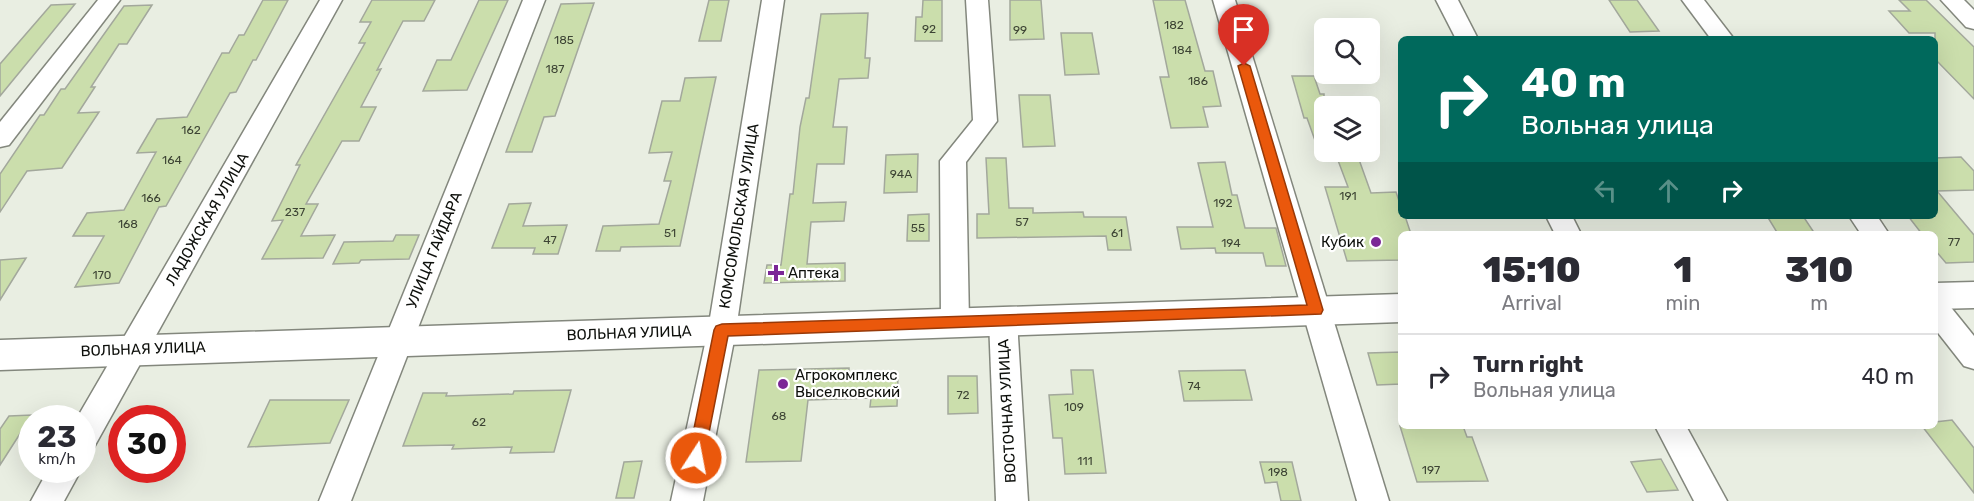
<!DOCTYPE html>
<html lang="en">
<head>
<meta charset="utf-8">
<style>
  :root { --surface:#fff; --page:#f7f7f7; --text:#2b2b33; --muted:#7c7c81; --line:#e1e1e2 }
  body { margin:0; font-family:Rubik,sans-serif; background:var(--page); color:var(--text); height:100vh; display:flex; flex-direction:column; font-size:22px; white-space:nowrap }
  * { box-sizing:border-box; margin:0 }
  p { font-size:20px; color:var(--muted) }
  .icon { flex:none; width:33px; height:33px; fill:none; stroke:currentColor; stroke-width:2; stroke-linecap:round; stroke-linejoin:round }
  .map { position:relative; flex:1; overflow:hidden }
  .drawer { position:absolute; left:1398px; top:231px; width:540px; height:198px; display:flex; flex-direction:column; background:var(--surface); border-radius:9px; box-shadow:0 6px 24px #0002 }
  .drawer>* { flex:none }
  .top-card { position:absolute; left:1398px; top:36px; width:540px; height:183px; border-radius:9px; box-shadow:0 6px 24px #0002; background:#00695c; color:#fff; overflow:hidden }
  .fabs { position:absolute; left:1314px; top:18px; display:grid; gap:12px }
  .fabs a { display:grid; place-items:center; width:66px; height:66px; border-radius:9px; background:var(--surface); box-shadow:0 6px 24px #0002; font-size:30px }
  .speed { position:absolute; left:18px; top:405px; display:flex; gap:12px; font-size:30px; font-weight:700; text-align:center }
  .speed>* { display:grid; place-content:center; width:78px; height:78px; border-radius:50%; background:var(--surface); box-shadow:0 6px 24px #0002; line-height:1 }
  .speed small { font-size:15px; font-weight:400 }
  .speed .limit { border:9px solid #d22; background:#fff; color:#111 }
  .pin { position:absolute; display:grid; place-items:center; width:51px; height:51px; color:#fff; margin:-62px -26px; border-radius:50% 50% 50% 0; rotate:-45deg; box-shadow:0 0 6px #0007 }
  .pin .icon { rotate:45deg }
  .me { position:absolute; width:66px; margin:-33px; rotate:11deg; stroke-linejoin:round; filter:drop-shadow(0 0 4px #0008) }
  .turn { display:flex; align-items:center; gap:21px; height:126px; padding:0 24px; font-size:27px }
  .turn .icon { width:78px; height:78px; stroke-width:2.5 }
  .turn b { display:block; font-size:42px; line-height:51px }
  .lanes { display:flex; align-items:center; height:57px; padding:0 24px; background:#0003; justify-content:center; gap:30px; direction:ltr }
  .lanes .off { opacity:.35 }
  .eta { display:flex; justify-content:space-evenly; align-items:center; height:102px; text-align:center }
  .eta b { font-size:36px; font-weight:800; line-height:42px }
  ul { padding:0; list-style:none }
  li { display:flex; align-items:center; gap:18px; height:84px; padding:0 24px; border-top:2px solid var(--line) }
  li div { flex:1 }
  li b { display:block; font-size:22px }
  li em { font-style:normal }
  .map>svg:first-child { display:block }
  .building { fill:#cbdeac; stroke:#a3a89c; stroke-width:1.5 }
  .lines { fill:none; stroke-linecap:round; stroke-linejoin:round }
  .minor-casing { stroke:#83877d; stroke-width:3 }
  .major-casing { stroke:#83877d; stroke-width:3 }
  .minor { fill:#fff; fill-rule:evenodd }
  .major { fill:#fff; fill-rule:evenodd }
  .route { fill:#ea580c; stroke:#983908; stroke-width:1.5 }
  .poi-dot { fill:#7b2796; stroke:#fff; stroke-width:2 }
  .labels { text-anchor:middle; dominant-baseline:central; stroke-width:4.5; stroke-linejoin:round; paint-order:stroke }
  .number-label { font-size:12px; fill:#3d4434 }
  .street-label { font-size:15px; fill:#0e100c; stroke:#fff }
  .poi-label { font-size:15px; fill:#0e100c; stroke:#fff; text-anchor:start }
</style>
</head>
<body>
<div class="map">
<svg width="1974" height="501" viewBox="0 0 1974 501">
  <rect width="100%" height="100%" fill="#e9eee2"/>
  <g class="building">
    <path d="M263 0H288L256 60H253L236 92 230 93 166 206 159 207 119 283 75 287 104 236H73L87 213 124 210 156 152 137 153 157 119 187 117 222 53H229L239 35H244Z"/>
    <path d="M372 0H435L424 21H403L377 70 381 69 361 107H376L359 141H342L306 204H318L301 236 335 235 323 258 262 259 283 220 272 221 300 165H296L365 43H359L371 22H360Z"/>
    <path d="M479 0H508L467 90 423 91 437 60H451Z"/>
    <path d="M709 0H729L721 41H699Z"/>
    <path d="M923 0H942V41H915L916 17H922Z"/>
    <path d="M1010 0H1041L1044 39 1010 40Z"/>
    <path d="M1153 0H1185L1205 71H1213L1221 106 1203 107 1208 127 1171 128 1160 77H1169Z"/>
    <path d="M1609 0H1637L1659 31 1630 32Z"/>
    <path d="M1899 0H1926L1974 47V99L1935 59V33H1909L1889 11H1910Z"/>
    <path d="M594 3 555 116 544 117 532 152H506L561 4Z"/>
    <path d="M75 4 32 57 0 96V64L51 5Z"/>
    <path d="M152 5 127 44H119L91 87H95L78 113 99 112 62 168 27 171 0 212V174L40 115H44L61 89H65L124 6Z"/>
    <path d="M868 13 865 58H870L868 78 839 79 833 127H847L844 164H817L813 203 846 202 844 221 811 222 807 264 845 263V281L764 283 767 265H781L790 194H793L800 127 806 98H809L821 14Z"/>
    <path d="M1061 33H1092L1099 74 1065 75Z"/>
    <path d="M1292 76H1314L1320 94H1324V160H1322L1307 118H1304Z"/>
    <path d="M716 77 680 246 621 247 620 251H596L603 226 659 224 671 181H664L672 152 649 153 662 101H680L685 78Z"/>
    <path d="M1019 95H1050L1055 146 1023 147Z"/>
    <path d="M918 154 917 192 884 193 886 155Z"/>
    <path d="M1357 154 1371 193 1396 192 1401 207V216H1405L1411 234H1401V260L1347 261 1325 187H1348L1336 155Z"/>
    <path d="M1961 157 1974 171V190L1937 191 1974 235V262L1946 263 1935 250V234H1922L1908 216H1935V158Z"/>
    <path d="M986 158H1006L1009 208H1033V213L1083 212 1084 217H1126L1131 250H1108L1106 236 977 238V214H989Z"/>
    <path d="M1225 162 1232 195H1237L1245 228H1276L1286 266H1266L1263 253H1216L1215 248 1181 249 1177 227H1213L1198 163Z"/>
    <path d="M531 203 523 226 567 225 558 254H533L535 248H492L509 204Z"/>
    <path d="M929 214V241H907L908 215Z"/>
    <path d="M1767 216H1803L1815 234H1778Z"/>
    <path d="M396 235H419L409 259 361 260 359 263 333 264 344 242 393 241Z"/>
    <path d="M26 258 0 300V260Z"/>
    <path d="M1401 352V384L1377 385 1368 353Z"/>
    <path d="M849 368V377L898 376 897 406 870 407 871 398 808 400 801 461 746 462 759 370Z"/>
    <path d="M1071 370H1093L1106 473 1065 474 1062 438H1053L1049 395 1073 394Z"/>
    <path d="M1245 370 1252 400 1184 401 1179 371Z"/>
    <path d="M948 376H977L978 413 948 414Z"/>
    <path d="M571 390 554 452 510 453 512 447 452 449 454 445 403 446 423 393H447L446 396 513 394 514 391Z"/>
    <path d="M270 400H349L330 443 248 447Z"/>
    <path d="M32 415 0 465V429L9 416Z"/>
    <path d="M1952 420 1974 448V493L1922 426H1935V422Z"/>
    <path d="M1400 426H1463L1467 437H1472L1488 481 1417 482Z"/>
    <path d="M1661 459 1678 490 1647 492 1631 462Z"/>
    <path d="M642 461 634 498H616L624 462Z"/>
    <path d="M1260 462H1292L1301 501H1281L1277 482 1265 483Z"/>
  </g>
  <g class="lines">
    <defs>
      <g id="minor">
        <path d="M98 0H120L9 145 0 147V122Z"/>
        <path d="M320 0H342L93 449 82 452V418H77Z"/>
        <path d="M523 0H545L351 501H319Z"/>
        <path d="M762 0H784L736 330 703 501H671L708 330Z"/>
        <path d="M966 0H988L997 121 966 162 969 322 965 330 955 333 945 330 941 322 940 161 973 120Z"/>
        <path d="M1213 0H1235L1389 501H1357Z"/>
        <path d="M1436 0H1458L1478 39H1456Z"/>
        <path d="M1682 0H1704L1734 39H1711Z"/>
        <path d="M1941 0H1964L1974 10V29L1966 27Z"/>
        <path d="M1546 216H1572L1581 234H1555Z"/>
        <path d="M1849 216H1877L1889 234H1861Z"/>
        <path d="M1935 297 1945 300 1974 336V369L1964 366 1935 329Z"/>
        <path d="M1003 309 1013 312 1017 320 1028 501H996L989 320 993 312Z"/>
        <path d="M1655 426H1686L1727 501H1694Z"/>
        <path d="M48 470H81L64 501H31Z"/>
      </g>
      <g id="major">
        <path d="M1974 282V308L1935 309V283Z"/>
        <path d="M1401 294V322L0 370V340Z"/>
      </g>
    </defs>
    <use href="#minor" class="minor-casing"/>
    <use href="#major" class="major-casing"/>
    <use href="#minor" class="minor"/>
    <use href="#major" class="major"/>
  </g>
  <path class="route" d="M1244 63 1250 66 1323 310 1321 314 728 336 704 458 701 463 696 465 690 463 688 458 714 330 716 326 722 324 1307 305 1238 66Z"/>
  <g class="poi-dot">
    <circle cx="1376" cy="242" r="6"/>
    <path d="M773 264h6v6h6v6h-6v6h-6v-6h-6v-6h6z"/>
    <circle cx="783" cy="384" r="6"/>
  </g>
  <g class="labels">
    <g class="number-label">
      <text x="1174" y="25">182</text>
      <text x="929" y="29">92</text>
      <text x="1020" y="30">99</text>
      <text x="564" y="40">185</text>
      <text x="1182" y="50">184</text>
      <text x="555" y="69">187</text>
      <text x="1198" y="81">186</text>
      <text x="191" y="130">162</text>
      <text x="172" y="160">164</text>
      <text x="901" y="174">94А</text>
      <text x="1348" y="196">191</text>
      <text x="151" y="198">166</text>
      <text x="1223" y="203">192</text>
      <text x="295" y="212">237</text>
      <text x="1022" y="222">57</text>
      <text x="128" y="224">168</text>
      <text x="918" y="228">55</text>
      <text x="670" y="233">51</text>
      <text x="1117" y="233">61</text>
      <text x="550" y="240">47</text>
      <text x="1954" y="242">77</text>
      <text x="1231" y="243">194</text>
      <text x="102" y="275">170</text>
      <text x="1194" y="386">74</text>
      <text x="963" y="395">72</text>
      <text x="1074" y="407">109</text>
      <text x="779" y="416">68</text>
      <text x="479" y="422">62</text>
      <text x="1085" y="461">111</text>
      <text x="1431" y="470">197</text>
      <text x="1278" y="472">198</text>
    </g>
    <g class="street-label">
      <text transform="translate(739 216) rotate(-81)">КОМСОМОЛЬСКАЯ УЛИЦА</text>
      <text transform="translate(207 219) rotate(-60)">ЛАДОЖСКАЯ УЛИЦА</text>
      <text transform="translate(434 250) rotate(-68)">УЛИЦА ГАЙДАРА</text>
      <text transform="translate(629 333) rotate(-2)">ВОЛЬНАЯ УЛИЦА</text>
      <text transform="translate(143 349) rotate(-2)">ВОЛЬНАЯ УЛИЦА</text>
      <text transform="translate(1007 411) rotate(-93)">ВОСТОЧНАЯ УЛИЦА</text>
    </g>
    <g class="poi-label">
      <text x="1364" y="242" text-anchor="end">Кубик</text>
      <text x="788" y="273">Аптека</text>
      <text x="795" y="375">Агрокомплекс<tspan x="795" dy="17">Выселковский</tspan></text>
    </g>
  </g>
</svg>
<div class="fabs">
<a><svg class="icon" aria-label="search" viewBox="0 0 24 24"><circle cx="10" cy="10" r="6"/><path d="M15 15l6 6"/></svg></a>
<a><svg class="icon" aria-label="layers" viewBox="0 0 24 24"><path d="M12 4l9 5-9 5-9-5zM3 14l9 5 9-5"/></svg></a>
</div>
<div class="speed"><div>23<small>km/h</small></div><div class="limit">30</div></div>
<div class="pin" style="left:1244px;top:66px;background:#d93025"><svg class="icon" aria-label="arrive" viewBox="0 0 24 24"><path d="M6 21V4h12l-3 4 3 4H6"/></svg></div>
<svg class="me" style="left:696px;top:458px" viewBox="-20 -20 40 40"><circle r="17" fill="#ea580c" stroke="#fff" stroke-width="3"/><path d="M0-11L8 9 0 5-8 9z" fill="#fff"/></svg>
<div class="top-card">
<div class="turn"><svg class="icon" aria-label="right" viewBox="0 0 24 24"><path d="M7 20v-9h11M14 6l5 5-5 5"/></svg><div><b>40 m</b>Вольная улица</div></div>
<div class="lanes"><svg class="icon off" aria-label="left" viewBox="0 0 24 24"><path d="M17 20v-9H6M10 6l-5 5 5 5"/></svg><svg class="icon off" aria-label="ahead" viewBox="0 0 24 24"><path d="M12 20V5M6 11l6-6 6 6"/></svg><svg class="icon" aria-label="right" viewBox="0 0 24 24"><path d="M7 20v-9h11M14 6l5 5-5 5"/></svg></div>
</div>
<section class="drawer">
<div class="eta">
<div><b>15:10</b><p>Arrival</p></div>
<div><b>1</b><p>min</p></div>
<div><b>310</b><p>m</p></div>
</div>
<ul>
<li><svg class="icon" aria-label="right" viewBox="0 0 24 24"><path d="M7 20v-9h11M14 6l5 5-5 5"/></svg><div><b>Turn right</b><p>Вольная улица</p></div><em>40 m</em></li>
</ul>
</section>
</div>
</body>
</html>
